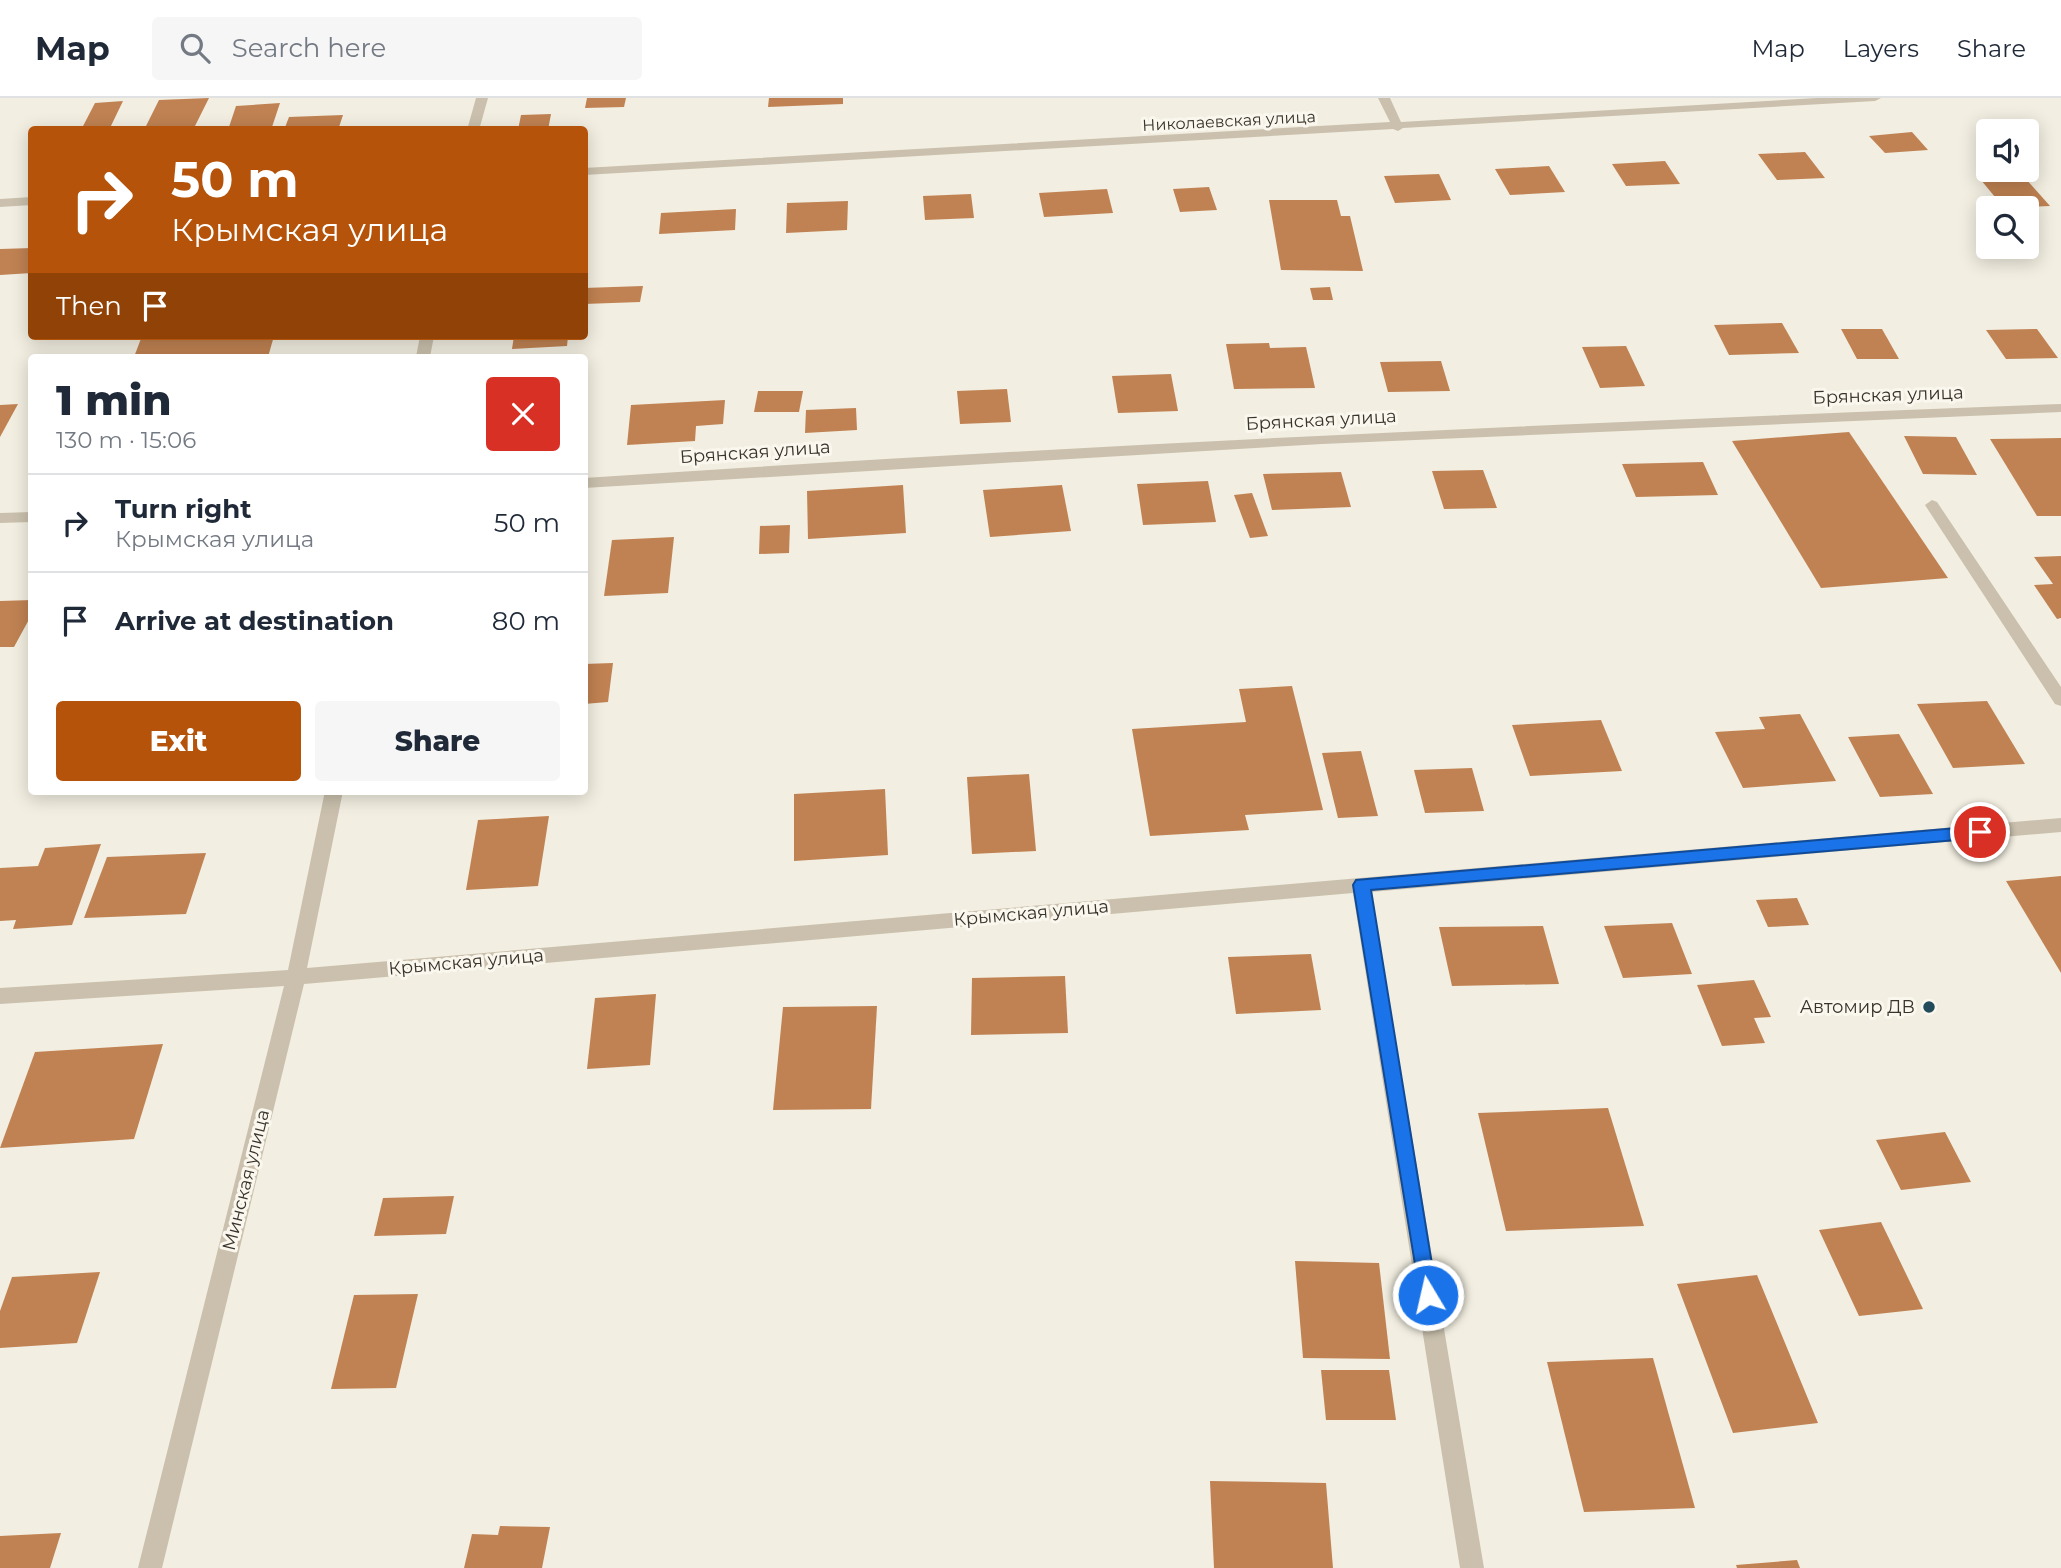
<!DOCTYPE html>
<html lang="en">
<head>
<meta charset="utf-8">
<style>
  :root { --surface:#fff; --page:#f6f6f7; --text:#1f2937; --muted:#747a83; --line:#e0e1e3; --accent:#b45309 }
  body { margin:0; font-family:Montserrat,sans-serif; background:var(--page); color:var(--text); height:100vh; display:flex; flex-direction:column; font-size:26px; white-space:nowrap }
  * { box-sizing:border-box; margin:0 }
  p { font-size:23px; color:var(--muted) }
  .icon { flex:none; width:38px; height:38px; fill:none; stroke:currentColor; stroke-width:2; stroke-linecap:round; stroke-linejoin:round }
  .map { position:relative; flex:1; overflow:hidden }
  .sheet { position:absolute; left:28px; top:256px; width:560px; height:441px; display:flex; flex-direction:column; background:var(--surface); border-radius:7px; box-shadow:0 4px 18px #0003 }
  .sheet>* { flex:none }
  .hud { position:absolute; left:28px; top:28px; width:560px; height:214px; border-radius:7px; box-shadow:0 4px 18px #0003; background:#b45309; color:#fff; overflow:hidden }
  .tools { position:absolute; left:1976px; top:21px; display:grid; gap:14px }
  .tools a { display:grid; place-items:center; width:63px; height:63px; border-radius:7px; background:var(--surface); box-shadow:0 4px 18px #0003; font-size:35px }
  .pin { position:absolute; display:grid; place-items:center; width:60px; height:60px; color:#fff; margin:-30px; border:4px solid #fff; border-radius:50%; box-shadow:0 2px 7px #0007 }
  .me { position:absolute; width:77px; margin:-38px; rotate:351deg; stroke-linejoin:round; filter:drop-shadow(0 0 5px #0008) }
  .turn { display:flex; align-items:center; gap:24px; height:147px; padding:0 28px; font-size:32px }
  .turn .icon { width:91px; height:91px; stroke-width:2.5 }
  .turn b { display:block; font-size:49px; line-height:60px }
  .then { display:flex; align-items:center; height:66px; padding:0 28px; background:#0003; gap:14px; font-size:26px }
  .round { display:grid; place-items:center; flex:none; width:74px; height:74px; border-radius:7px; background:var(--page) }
  .headline { display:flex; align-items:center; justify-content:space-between; height:119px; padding:0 28px }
  h1 { font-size:42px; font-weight:800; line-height:52px }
  .primary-button { display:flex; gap:14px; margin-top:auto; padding:14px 28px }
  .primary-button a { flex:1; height:80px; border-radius:7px; background:var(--accent); color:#fff; font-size:28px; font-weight:800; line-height:80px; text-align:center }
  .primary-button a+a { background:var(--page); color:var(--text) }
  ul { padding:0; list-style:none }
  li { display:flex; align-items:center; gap:21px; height:98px; padding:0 28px; border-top:2px solid var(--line) }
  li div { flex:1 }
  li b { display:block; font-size:26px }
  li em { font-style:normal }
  header { display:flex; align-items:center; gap:42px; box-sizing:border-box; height:98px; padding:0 35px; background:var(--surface); border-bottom:2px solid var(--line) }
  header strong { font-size:33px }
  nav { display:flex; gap:38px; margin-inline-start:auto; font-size:24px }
  .search { width:490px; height:63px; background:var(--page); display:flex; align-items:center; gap:18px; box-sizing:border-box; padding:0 24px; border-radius:7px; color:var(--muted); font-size:26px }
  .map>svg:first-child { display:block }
  .building { fill:#c08252 }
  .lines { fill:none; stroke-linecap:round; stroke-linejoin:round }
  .lane { fill:#cac0ad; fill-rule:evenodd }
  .street { fill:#cac0ad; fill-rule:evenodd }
  .route { fill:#1a73e8; stroke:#114b97; stroke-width:2 }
  .poi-dot { fill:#234b59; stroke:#faf7ee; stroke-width:2.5 }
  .labels { text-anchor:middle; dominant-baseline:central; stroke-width:6; stroke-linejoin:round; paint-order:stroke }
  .far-street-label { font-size:16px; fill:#39332b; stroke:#faf7ee }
  .street-label { font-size:18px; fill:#39332b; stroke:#faf7ee }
  .poi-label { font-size:18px; fill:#39332b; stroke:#faf7ee; text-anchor:end }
</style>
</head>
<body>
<header>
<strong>Map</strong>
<div class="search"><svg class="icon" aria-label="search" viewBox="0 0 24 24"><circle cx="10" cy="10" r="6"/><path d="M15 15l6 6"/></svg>Search here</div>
<nav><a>Map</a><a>Layers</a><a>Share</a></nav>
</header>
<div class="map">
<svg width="2061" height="1470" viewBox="0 0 2061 1470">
  <rect width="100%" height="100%" fill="#f2eee1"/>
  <g class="building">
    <path d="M209 0 193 32H144L159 2Z"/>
    <path d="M587 0H626L624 9 585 10Z"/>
    <path d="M769 0H843V6L768 9Z"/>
    <path d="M123 3 109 32H81L95 5Z"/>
    <path d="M280 5 271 32H228L236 8Z"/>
    <path d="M551 16 548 32H518L521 17Z"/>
    <path d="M343 17 338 32H284L289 19Z"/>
    <path d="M1912 34 1928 52 1885 55 1869 38Z"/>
    <path d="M1805 54 1825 80 1777 82 1758 56Z"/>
    <path d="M1665 63 1680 86 1626 88 1612 66Z"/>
    <path d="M1549 68 1565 94 1510 97 1495 71Z"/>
    <path d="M1439 76 1451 102 1395 105 1384 78Z"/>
    <path d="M2025 80 2050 108 2004 110 1981 82Z"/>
    <path d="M1209 89 1217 112 1180 114 1173 91Z"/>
    <path d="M1107 91 1113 115 1044 119 1039 95Z"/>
    <path d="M971 96 974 120 925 122 923 98Z"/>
    <path d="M1269 102H1337L1341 118H1350L1363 173 1281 172Z"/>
    <path d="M848 103 847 132 786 135 787 105Z"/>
    <path d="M736 111 735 132 659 136 661 115Z"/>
    <path d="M32 150V175L0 177V151Z"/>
    <path d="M643 188 640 204 584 206V190Z"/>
    <path d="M1330 189 1333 202H1313L1310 190Z"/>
    <path d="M1782 225 1799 255 1729 257 1714 227Z"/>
    <path d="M1841 231H1882L1899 261H1857Z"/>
    <path d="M2037 231 2058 260 2006 261 1986 232Z"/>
    <path d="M142 238H274L268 259H134Z"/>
    <path d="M514 238H568L567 248 512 251Z"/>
    <path d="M1269 245 1270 250 1306 249 1315 290 1234 291 1226 246Z"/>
    <path d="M1626 248 1645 288 1600 290 1582 249Z"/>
    <path d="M1441 263 1450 293 1388 294 1380 264Z"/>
    <path d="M1171 276 1178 313 1118 315 1112 278Z"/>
    <path d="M1007 291 1011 324 960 326 957 293Z"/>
    <path d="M758 293H803L799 314H754Z"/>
    <path d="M725 302 723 326 696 328 695 343 627 347 631 307Z"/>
    <path d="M18 306 0 339V307Z"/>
    <path d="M856 310 857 332 805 335 806 312Z"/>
    <path d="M1849 334 1948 480 1821 490 1732 343Z"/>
    <path d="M1904 338 1956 339 1977 377 1923 376Z"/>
    <path d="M2061 340V418H2037L1990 341Z"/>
    <path d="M1703 364 1718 397 1636 399 1622 366Z"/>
    <path d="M1483 372 1497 410 1444 411 1432 373Z"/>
    <path d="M1341 374 1351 409 1272 412 1263 376Z"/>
    <path d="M1208 383 1216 424 1143 427 1137 386Z"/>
    <path d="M903 387 906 435 808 441 807 393Z"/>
    <path d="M1062 387 1071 433 990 439 983 392Z"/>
    <path d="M1252 395 1268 438 1250 440 1234 397Z"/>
    <path d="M790 427 789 455 759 456 760 428Z"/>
    <path d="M674 439 668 495 604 498 612 442Z"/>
    <path d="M2061 458V520L2057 521 2034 487 2053 486 2034 459Z"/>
    <path d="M32 502V516L14 549H0V503Z"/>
    <path d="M613 565 608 604 584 606V566Z"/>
    <path d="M1292 588 1323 712 1245 717 1249 732 1150 738 1132 631 1246 624 1239 591Z"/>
    <path d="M1987 603 2025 666 1953 670 1917 606Z"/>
    <path d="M1800 616 1836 683 1743 690 1715 634 1765 631 1759 619Z"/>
    <path d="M1601 622 1622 673 1530 678 1512 627Z"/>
    <path d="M1899 636 1933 696 1880 699 1848 639Z"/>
    <path d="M1361 653 1378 718 1338 720 1322 655Z"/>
    <path d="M1472 670 1484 713 1425 715 1414 672Z"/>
    <path d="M1029 676 1036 753 972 756 967 679Z"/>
    <path d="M885 691 888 757 794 763V696Z"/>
    <path d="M549 718 538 788 466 792 478 722Z"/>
    <path d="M101 746 72 827 13 831 16 822 0 823V770L38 768 45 750Z"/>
    <path d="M206 755 186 816 84 820 107 759Z"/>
    <path d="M2061 778V875L2006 783Z"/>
    <path d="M1797 800 1809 827 1768 829 1756 802Z"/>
    <path d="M1672 825 1692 876 1623 880 1604 828Z"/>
    <path d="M1543 828 1559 886 1452 888 1439 829Z"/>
    <path d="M1311 856 1321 912 1236 916 1228 859Z"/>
    <path d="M1065 878 1068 935 971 937 972 880Z"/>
    <path d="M1754 882 1771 919 1754 920 1765 945 1722 948 1697 887Z"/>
    <path d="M656 896 650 967 587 971 595 900Z"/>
    <path d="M877 908 871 1011 773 1012 783 909Z"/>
    <path d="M163 946 134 1041 0 1050 35 954Z"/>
    <path d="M1608 1010 1644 1128 1506 1133 1478 1015Z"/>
    <path d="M1945 1034 1971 1084 1901 1092 1876 1042Z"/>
    <path d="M454 1098 446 1136 374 1138 383 1100Z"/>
    <path d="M1881 1124 1923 1211 1859 1218 1819 1132Z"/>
    <path d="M1295 1163 1379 1165 1390 1261 1303 1260Z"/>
    <path d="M100 1174 77 1245 0 1250V1213L12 1179Z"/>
    <path d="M1757 1177 1818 1325 1733 1335 1677 1186Z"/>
    <path d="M418 1196 396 1290 331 1291 354 1197Z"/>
    <path d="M1653 1260 1695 1410 1584 1414 1547 1264Z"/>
    <path d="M1321 1272H1389L1396 1322H1326Z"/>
    <path d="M1210 1383 1326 1385 1333 1470H1214Z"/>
    <path d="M500 1428 550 1429 542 1470H464L472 1436 498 1437Z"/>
    <path d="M61 1435 50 1470H0V1438Z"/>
    <path d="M1797 1462 1800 1470H1737L1736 1467Z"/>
  </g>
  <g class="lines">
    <path class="lane" d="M1932 402 1937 404 2061 589V608L2055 606 1925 407Z"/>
    <g class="street">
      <path d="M476 0H488L479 32H467Z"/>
      <path d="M1378 0H1390L1401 24 1817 0H1881L1875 3 1403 30 1398 33 1393 31 584 77V70L1390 24Z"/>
      <path d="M32 99V107L0 109V101Z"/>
      <path d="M420 238H434L430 259H416Z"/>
      <path d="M2061 306V314L1322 346 584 390V380C1076 347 1568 325 2061 306Z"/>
      <path d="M32 414V424L0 425V415Z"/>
      <path d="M325 693H343L307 870 2061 720V734L1371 794 1484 1470H1460L1353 795 304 886 162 1470H138L284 888 0 906V890L288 872Z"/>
    </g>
  </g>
  <path class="route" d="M1980 728 1988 734 1980 740 1371 792 1437 1197 1435 1203 1428 1206 1421 1203 1353 787 1356 782Z"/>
  <circle class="poi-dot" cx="1929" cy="909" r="7"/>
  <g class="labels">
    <g class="far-street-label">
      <text transform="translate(1229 23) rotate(-3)">Николаевская улица</text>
    </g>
    <g class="street-label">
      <text transform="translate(1888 297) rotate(-2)">Брянская улица</text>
      <text transform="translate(1321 322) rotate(-3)">Брянская улица</text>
      <text transform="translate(755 354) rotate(-4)">Брянская улица</text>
      <text transform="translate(1031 815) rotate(-5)">Крымская улица</text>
      <text transform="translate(466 864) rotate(-5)">Крымская улица</text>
      <text transform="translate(246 1082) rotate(-76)">Минская улица</text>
    </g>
    <g class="poi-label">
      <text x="1915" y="909">Автомир ДВ</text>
    </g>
  </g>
</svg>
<div class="tools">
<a><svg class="icon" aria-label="sound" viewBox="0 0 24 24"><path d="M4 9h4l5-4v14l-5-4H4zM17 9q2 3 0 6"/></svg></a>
<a><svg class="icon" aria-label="search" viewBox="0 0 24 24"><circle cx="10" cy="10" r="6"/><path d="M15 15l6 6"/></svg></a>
</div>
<div class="pin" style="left:1980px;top:734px;background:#d93025"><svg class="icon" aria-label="arrive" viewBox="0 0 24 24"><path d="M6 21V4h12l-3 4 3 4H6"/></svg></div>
<svg class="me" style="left:1428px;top:1197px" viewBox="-20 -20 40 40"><circle r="17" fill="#1a73e8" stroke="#fff" stroke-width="3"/><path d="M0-11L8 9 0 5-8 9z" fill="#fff"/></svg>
<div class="hud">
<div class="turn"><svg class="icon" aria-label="right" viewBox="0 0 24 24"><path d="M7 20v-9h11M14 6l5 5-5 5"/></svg><div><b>50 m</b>Крымская улица</div></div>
<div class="then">Then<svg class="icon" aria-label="arrive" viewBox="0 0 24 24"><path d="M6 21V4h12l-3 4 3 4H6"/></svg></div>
</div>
<section class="sheet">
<div class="headline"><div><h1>1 min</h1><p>130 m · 15:06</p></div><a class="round" style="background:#d93025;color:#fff"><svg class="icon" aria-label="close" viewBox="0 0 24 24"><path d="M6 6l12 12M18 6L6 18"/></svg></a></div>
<ul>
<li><svg class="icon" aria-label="right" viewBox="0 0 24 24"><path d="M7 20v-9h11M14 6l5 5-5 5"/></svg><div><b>Turn right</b><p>Крымская улица</p></div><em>50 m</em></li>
<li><svg class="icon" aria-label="arrive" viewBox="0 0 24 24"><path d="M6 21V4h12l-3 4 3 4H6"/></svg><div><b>Arrive at destination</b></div><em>80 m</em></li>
</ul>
<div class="primary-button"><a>Exit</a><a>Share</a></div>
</section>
</div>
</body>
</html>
